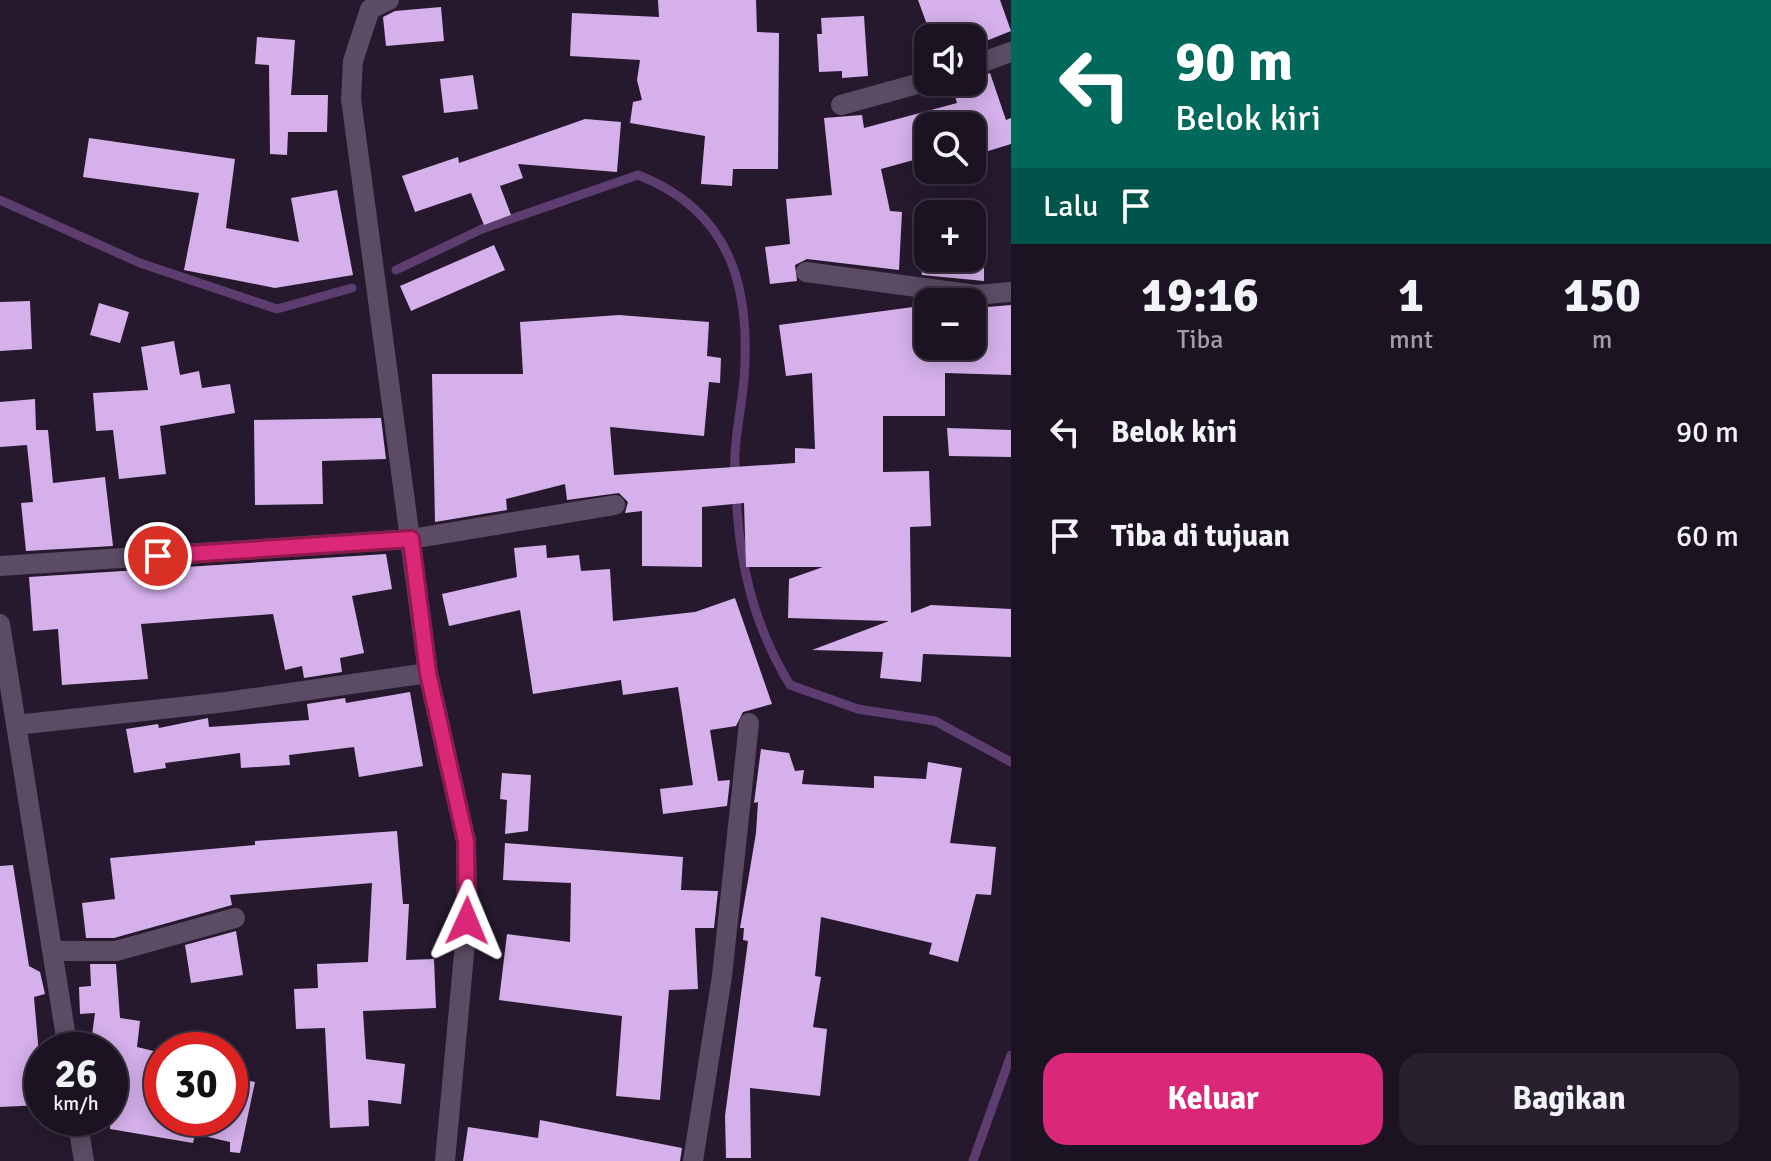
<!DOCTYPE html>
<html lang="id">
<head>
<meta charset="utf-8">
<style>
  :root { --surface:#1c1322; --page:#29202f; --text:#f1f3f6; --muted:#a09ea5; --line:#3a3240; --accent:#db2777 }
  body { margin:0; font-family:Signika,sans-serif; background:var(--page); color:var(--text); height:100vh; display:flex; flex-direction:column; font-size:30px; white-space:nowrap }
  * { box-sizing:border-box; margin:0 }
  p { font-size:26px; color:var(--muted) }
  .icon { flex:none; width:44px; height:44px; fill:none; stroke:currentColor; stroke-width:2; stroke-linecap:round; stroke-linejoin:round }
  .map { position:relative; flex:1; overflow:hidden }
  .side { display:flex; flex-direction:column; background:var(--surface); width:760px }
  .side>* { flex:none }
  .guide { background:#00695c; color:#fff; overflow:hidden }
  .controls { position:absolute; left:914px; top:24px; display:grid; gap:16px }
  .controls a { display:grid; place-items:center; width:72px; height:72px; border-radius:16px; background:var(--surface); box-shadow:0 4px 20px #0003,0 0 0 2px var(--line); font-size:40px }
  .speed { position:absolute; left:24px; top:1032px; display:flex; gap:16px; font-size:40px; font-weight:700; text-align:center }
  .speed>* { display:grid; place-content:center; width:104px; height:104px; border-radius:50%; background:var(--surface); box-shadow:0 4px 20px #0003,0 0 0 2px var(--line); line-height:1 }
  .speed small { font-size:20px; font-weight:400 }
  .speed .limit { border:12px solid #d22; background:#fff; color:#111 }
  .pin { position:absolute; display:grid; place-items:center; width:68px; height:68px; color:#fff; margin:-34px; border:4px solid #fff; border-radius:50%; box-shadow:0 2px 8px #0007 }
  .me { position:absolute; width:88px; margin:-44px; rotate:1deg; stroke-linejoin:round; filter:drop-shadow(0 0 6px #0008) }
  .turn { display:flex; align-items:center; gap:28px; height:168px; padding:0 32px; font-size:36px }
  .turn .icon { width:104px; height:104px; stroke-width:2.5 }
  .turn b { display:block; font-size:56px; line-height:68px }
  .then { display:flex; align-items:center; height:76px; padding:0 32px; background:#0003; gap:16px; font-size:30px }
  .eta { display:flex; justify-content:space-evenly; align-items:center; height:136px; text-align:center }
  .eta b { font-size:48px; font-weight:800; line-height:56px }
  .action { display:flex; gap:16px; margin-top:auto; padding:16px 32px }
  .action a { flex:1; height:92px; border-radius:24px; background:var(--accent); color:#fff; font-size:32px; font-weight:800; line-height:92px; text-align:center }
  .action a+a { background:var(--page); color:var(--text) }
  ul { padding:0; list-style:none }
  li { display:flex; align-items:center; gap:24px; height:104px; padding:0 32px }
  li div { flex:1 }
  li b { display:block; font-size:30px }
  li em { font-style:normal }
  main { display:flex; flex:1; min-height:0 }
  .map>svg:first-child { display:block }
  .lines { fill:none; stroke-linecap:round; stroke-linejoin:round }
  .stream { stroke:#5d3c70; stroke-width:9 }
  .building { fill:#d5b0eb }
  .minor { stroke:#5b4b64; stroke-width:20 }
  .route-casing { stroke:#8e194d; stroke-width:20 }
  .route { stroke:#db2777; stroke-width:14 }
</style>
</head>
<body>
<main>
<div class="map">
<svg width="1011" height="1161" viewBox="0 0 1011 1161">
  <rect width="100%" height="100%" fill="#26192e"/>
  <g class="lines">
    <g class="stream">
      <path d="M0 200 140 263 277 309 352 288"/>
      <path d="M396 270 482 229 638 175C731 211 751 287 744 379 741 413 733 443 735 477"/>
      <path d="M736 492C739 563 753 624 790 685L858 709 935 721 1011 762"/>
      <path d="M973 1161 1011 1055"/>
    </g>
  </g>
  <g class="building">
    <path d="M658 0H756L757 32 779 33 778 169H733L732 186 701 184 705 136 630 123 633 102 642 100 637 80 640 60 570 56 572 13 659 17Z"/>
    <path d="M918 0H1000L1011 31 981 43 983 48 972 52V38H932Z"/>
    <path d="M441 7 444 41 386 46 383 17 395 11Z"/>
    <path d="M864 16 868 76 842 78V71L819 72 817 34H822L821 18Z"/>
    <path d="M257 37 295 40 291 95H328L327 132H288L287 155 270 154 269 65 255 64Z"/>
    <path d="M990 73 1006 120 1011 118V144L972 156V126H928V156L881 169 890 211 902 212 899 270 807 259 795 265 797 281 770 284 765 247 790 244 786 199 832 195 824 118 862 115 864 128 957 103 952 86Z"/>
    <path d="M473 75 478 109 444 113 440 79Z"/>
    <path d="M585 119 621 122 617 172 518 164 523 178 500 186 511 215 484 225 471 193 415 212 402 176 458 157 459 163Z"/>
    <path d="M89 138 235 159 226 228 299 242 291 198 337 190 353 275 275 288 184 270 199 193 83 177Z"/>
    <path d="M494 245 505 270 411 311 400 286Z"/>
    <path d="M920 258H984V281L922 275Z"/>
    <path d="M30 301 32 349 0 351V302Z"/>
    <path d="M99 303 129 312 120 343 90 335Z"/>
    <path d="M928 305V346H976V308L1011 305V375L945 373V416H883V472L929 471 931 526 910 527 911 613 931 605 1011 609V657L923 654 921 682 880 678 883 652 812 650 889 621 788 618 789 579 823 567H746L744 503 702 507V567L642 566V511L625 513 628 502 619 493 567 500 565 484 506 499 507 510 435 522 432 374H523L520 322 619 315 709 322 707 356 721 358 720 383 709 382 704 436 610 427 614 475 795 463V448L815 449 812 373 786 376 779 325Z"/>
    <path d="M174 341 180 375 199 371 202 388 230 384 235 413 160 426 166 474 119 479 113 430 96 431 93 393 148 390 141 347Z"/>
    <path d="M35 399 36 430H48L53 483 105 477 113 546 26 551 21 503 33 502 27 445 0 447V402Z"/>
    <path d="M381 418 386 459 322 461 323 504 255 505 254 420Z"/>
    <path d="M947 428 1011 430V457L949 456Z"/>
    <path d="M546 545 547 558 579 555 581 571 610 569 613 621 695 612 735 598 772 704 743 712 736 726 710 730 718 781 730 780 727 806 663 814 660 789 693 785 678 687 623 695 621 680 533 694 520 610 449 626 442 594 517 577 514 548Z"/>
    <path d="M386 554 392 589 352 596 364 653 340 658 342 672 304 678 302 666 285 670 273 614 141 624 148 679 62 685 58 629 33 631 29 577Z"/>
    <path d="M410 692 423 766 359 777 354 747 289 755 290 765 241 768 240 753 165 763 166 768 134 773 126 729 158 724 159 728 208 718 209 727 309 720 307 704 345 698 346 703Z"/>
    <path d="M761 749 789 753 795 771 804 770 802 784 874 788V776L926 779 928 762 962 768 950 843 996 847 991 895 976 894 958 962 929 954 932 943 821 917 815 976 821 977 813 1027 827 1029 820 1096 750 1088 751 1158H726L725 1116 748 941 743 940 744 928H740L756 833 758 802 754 803Z"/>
    <path d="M502 773 531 775 528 831 505 834 507 800 500 799Z"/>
    <path d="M397 831 403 904H409L406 960 434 959 436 1008 363 1011 366 1059 405 1064 401 1104 368 1100 369 1126 330 1128 325 1028 296 1029 294 989 318 988 317 964 368 962 372 883 230 895 232 905 114 938H86L82 903 115 899 110 858 255 845V841Z"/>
    <path d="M505 843 683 857 681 890 718 891 714 928H695L698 989 669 990 660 1100 616 1096 622 1016 499 1000 507 934 570 942 571 883 503 880Z"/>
    <path d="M13 865 29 966 40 972 45 994 34 997 39 1055 42 1054V1105L0 1107V866Z"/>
    <path d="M236 931 243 975 191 983 185 945Z"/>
    <path d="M90 964H116L120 1018 140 1021 137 1047 162 1053V1118H230V1077L255 1082 240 1153 230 1152V1142L195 1134 193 1143 110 1129V1050H90L95 1013 80 1014 79 987 91 986Z"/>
    <path d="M540 1120 682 1148 680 1161H463L468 1127 538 1138Z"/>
  </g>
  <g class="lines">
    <g class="minor">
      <path d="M389 0 370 9 353 61 351 99 428 673 466 841 467 921 445 1161"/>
      <path d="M972 66 1011 52"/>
      <path d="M841 105 928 81"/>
      <path d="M806 272 976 295 1011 292"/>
      <path d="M0 566 411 539 615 505"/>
      <path d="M0 624 68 1050"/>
      <path d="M16 725 226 702 428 673"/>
      <path d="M55 951H116L235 918"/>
      <path d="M77 1118 84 1161"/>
      <path d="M693 1161 722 976 749 723"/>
    </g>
  </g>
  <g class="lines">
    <defs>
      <path id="route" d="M158 556 411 539 428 673 466 841 467 921"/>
    </defs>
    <use href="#route" class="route-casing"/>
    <use href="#route" class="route"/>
  </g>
</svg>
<div class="controls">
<a><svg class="icon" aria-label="sound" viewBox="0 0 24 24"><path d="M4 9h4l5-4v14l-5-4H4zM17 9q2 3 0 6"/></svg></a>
<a><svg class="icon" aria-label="search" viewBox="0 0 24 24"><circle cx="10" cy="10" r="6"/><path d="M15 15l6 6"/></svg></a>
<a>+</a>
<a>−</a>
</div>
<div class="speed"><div>26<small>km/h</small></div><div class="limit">30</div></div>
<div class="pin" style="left:158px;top:556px;background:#d93025"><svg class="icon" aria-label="arrive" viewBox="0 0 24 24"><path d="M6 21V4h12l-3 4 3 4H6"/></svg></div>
<svg class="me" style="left:467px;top:921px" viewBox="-20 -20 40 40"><path d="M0-17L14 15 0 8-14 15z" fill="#db2777" stroke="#fff" stroke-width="4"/></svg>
</div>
<section class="side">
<div class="guide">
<div class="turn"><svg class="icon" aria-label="left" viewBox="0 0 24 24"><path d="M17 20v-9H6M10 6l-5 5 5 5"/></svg><div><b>90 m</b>Belok kiri</div></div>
<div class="then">Lalu<svg class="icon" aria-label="arrive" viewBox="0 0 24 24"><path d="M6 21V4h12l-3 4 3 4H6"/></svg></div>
</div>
<div class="eta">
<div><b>19:16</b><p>Tiba</p></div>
<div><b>1</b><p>mnt</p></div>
<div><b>150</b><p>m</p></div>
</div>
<ul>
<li><svg class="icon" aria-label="left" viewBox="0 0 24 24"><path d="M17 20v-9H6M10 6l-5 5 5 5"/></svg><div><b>Belok kiri</b></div><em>90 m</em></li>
<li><svg class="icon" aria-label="arrive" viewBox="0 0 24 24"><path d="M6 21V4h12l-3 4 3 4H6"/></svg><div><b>Tiba di tujuan</b></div><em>60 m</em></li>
</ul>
<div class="action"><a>Keluar</a><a>Bagikan</a></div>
</section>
</main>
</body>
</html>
